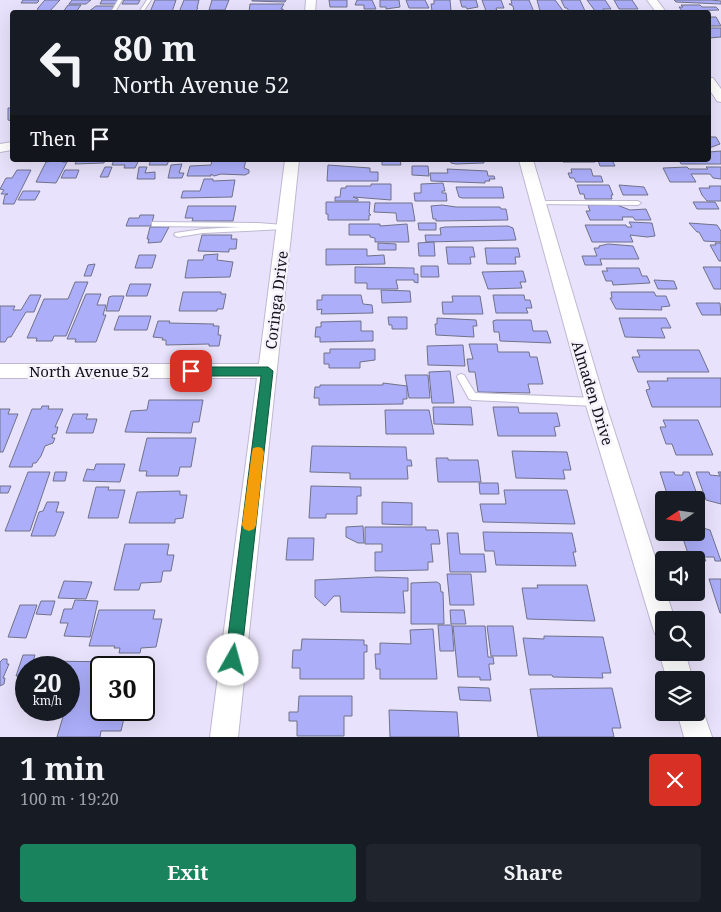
<!DOCTYPE html>
<html lang="en">
<head>
<meta charset="utf-8">
<style>
  :root { --surface:#171b24; --page:#20242c; --text:#f1f3f6; --muted:#9ea1a6; --accent:#19835e }
  body { margin:0; font-family:"Noto Serif",serif; background:var(--page); color:var(--text); height:100vh; display:flex; flex-direction:column; font-size:19px; white-space:nowrap }
  * { box-sizing:border-box; margin:0 }
  p { font-size:16px; color:var(--muted) }
  .icon { flex:none; width:28px; height:28px; fill:none; stroke:currentColor; stroke-width:2; stroke-linecap:round; stroke-linejoin:round }
  .map { position:relative; height:737px; overflow:hidden }
  .side { display:flex; flex-direction:column; background:var(--surface); flex:1 }
  .side>* { flex:none }
  .banner { position:absolute; left:10px; top:10px; width:701px; height:152px; border-radius:5px; box-shadow:0 5px 20px #0002; background:#171b24; color:var(--text); overflow:hidden }
  .needle { width:32px; rotate:257deg }
  .fabs { position:absolute; left:655px; top:491px; display:grid; gap:10px }
  .fabs a { display:grid; place-items:center; width:50px; height:50px; border-radius:5px; background:var(--surface); box-shadow:0 5px 20px #0002; font-size:25px }
  .speed { position:absolute; left:15px; top:656px; display:flex; gap:10px; font-size:25px; font-weight:700; text-align:center }
  .speed>* { display:grid; place-content:center; width:65px; height:65px; border-radius:50%; background:var(--surface); box-shadow:0 5px 20px #0002; line-height:1 }
  .speed small { font-size:12px; font-weight:400 }
  .speed .limit { border:2px solid #111; border-radius:8px; background:#fff; color:#111 }
  .pin { position:absolute; display:grid; place-items:center; width:42px; height:42px; color:#fff; margin:-21px; border-radius:10px; box-shadow:0 2px 8px #0006 }
  .me { position:absolute; width:55px; margin:-28px; rotate:7deg; stroke-linejoin:round; filter:drop-shadow(0 0 4px #0008) }
  .turn { display:flex; align-items:center; gap:18px; height:105px; padding:0 20px; font-size:22px }
  .turn .icon { width:65px; height:65px; stroke-width:2.5 }
  .turn b { display:block; font-size:35px; line-height:42px }
  .then { display:flex; align-items:center; height:48px; padding:0 20px; background:#0003; gap:10px; font-size:19px }
  .round { display:grid; place-items:center; flex:none; width:52px; height:52px; border-radius:5px; background:var(--page) }
  .summary { display:flex; align-items:center; justify-content:space-between; height:85px; padding:0 20px }
  h1 { font-size:30px; font-weight:700; line-height:38px }
  .action { display:flex; gap:10px; margin-top:auto; padding:10px 20px }
  .action a { flex:1; height:58px; border-radius:5px; background:var(--accent); color:#fff; font-size:20px; font-weight:700; line-height:58px; text-align:center }
  .action a+a { background:var(--page); color:var(--text) }
  .map>svg:first-child { display:block }
  .building { fill:#acaefa; stroke:#707289 }
  .lines { fill:none; stroke-linecap:round; stroke-linejoin:round }
  .lane-casing { stroke:#bfb8d1; stroke-width:2 }
  .street-casing { stroke:#bfb8d1; stroke-width:2 }
  .lane { fill:#fff; fill-rule:evenodd }
  .street { fill:#fff; fill-rule:evenodd }
  .route { fill:#19835e; stroke:#10553d }
  .slow { fill:#f59e0b }
  .labels { text-anchor:middle; dominant-baseline:central; stroke-width:5; stroke-linejoin:round; paint-order:stroke }
  .street-label { font-size:15px; fill:#121019; stroke:#f5f2fc }
</style>
</head>
<body>
<div class="map">
<svg width="721" height="737" viewBox="0 0 721 737">
  <rect width="100%" height="100%" fill="#e9e2fc"/>
  <g class="building">
    <path d="M23 0H38L39 1 37 3H21Z"/>
    <path d="M45 0H60L49 12H37L38 8Z"/>
    <path d="M72 0H91L86 4H69Z"/>
    <path d="M102 0H119L117 4H100Z"/>
    <path d="M124 0H140L138 4H122Z"/>
    <path d="M155 0H176L172 12H150Z"/>
    <path d="M184 0H199L197 8H198L195 12H179Z"/>
    <path d="M212 0H229L225 10H209Z"/>
    <path d="M252 0H286L285 2 252 1Z"/>
    <path d="M329 0H347V7H330Z"/>
    <path d="M357 0H372L376 9H364V5H355Z"/>
    <path d="M380 0H399L400 7 386 9V7H380Z"/>
    <path d="M406 0H425L429 8H409Z"/>
    <path d="M434 0H450L451 11H432L431 4H434Z"/>
    <path d="M460 0H476L478 7 467 9 466 7H462Z"/>
    <path d="M482 0H501L504 8H496L497 11 493 12 486 11Z"/>
    <path d="M511 0H529L534 12H514L513 6 509 4H512Z"/>
    <path d="M537 0H555L564 12 540 11Z"/>
    <path d="M561 0H580L585 11H569L567 8H565Z"/>
    <path d="M587 0H605L611 9H603L604 12 595 11Z"/>
    <path d="M614 0H632L638 9H619Z"/>
    <path d="M674 0H711L721 1V4L676 2Z"/>
    <path d="M250 4H284L281 9H283L284 12H249Z"/>
    <path d="M68 5H81L76 12H63Z"/>
    <path d="M681 5H700L702 7H716L719 10 682 11 679 7H683Z"/>
    <path d="M96 6H114L112 9H114L112 12H88Z"/>
    <path d="M709 17H716L721 26H709Z"/>
    <path d="M709 28H721V37L709 38Z"/>
    <path d="M8 108H12V121L8 120Z"/>
    <path d="M709 137H716L720 144 709 148Z"/>
    <path d="M721 151V164H681L679 160H709V152Z"/>
    <path d="M63 160 62 162H67L56 183 36 182 46 162Z"/>
    <path d="M77 160H105L104 163 75 164Z"/>
    <path d="M114 160H139L135 168H124L125 165H112Z"/>
    <path d="M151 160H169L167 165H149Z"/>
    <path d="M212 160H246L244 168 249 170V173L245 175 221 174 214 176 211 174V176H187L190 166 211 165Z"/>
    <path d="M382 160H400L401 165H382Z"/>
    <path d="M450 160H483L484 163 456 164 451 163Z"/>
    <path d="M562 160H594L595 162H563Z"/>
    <path d="M598 160H612L615 166H600Z"/>
    <path d="M182 164 179 173H184L182 178H168L171 165Z"/>
    <path d="M328 165 370 168V172H378V181H327Z"/>
    <path d="M412 166H428L429 176 412 175Z"/>
    <path d="M105 167H112L108 177H100Z"/>
    <path d="M139 167H147L145 173 155 172V179H137Z"/>
    <path d="M687 167 689 169H708L706 167H721V179L713 178 710 174H691L696 182H670L663 168Z"/>
    <path d="M447 169 487 171 488 176H494L495 179H489L490 181H485V183L431 181 430 173H448Z"/>
    <path d="M571 169H591L593 176H601L603 182H576L574 178H570L568 173H572Z"/>
    <path d="M17 170H31L14 204H3L5 195 8 194H1L4 190 0 189 6 178H12Z"/>
    <path d="M65 170H79L76 178H61Z"/>
    <path d="M204 179H213V181L235 180 232 197 181 198 183 191H200Z"/>
    <path d="M443 183 445 191H442V193H446L447 201H415L414 193H421V184Z"/>
    <path d="M371 184H391V200L353 197 358 199V201H335V197H340L341 188H346V186H371Z"/>
    <path d="M577 185H609L613 195H611L612 199H585L584 194H580Z"/>
    <path d="M619 185 644 187 648 195H623Z"/>
    <path d="M709 186H721V201H707L702 195 699 188H710Z"/>
    <path d="M456 187H502L504 198H462L459 197Z"/>
    <path d="M23 191H40L35 200H18Z"/>
    <path d="M326 202H370L369 213 371 215H369V220H328V214H326Z"/>
    <path d="M693 202H715L719 209H697Z"/>
    <path d="M375 203H412L415 221H397L396 213 374 212Z"/>
    <path d="M442 205 456 207H500L501 209H506L508 220 436 221V219H433L431 206Z"/>
    <path d="M588 205H617L630 210 646 209 651 220H635L633 217H622L623 220H590L586 211H590Z"/>
    <path d="M188 206H236L233 221H192L193 218H185Z"/>
    <path d="M140 215H154L151 226H126L129 218H139Z"/>
    <path d="M629 222 652 223 655 236 647 237 630 235 633 242H592L585 225H626L627 227H632Z"/>
    <path d="M418 223H436V230H419Z"/>
    <path d="M689 223 717 225 721 231V242L704 241 699 232H697Z"/>
    <path d="M349 224H380V226L407 224 409 242H375V238L370 237V235H349Z"/>
    <path d="M508 226 513 228 516 240 426 242 425 235H441L440 228 445 227Z"/>
    <path d="M150 227H169L161 242 148 243 149 239H147Z"/>
    <path d="M202 235H232L231 239H237L236 249H229V252L198 251Z"/>
    <path d="M434 242 435 256H419L418 243Z"/>
    <path d="M378 243 396 244V250H378Z"/>
    <path d="M715 243H721V261H719L710 245H716Z"/>
    <path d="M608 244 633 246 639 259H600L602 265H585L582 256H597L594 248H599V246Z"/>
    <path d="M446 247H473L475 257H470L471 264H448Z"/>
    <path d="M485 248H518L520 257H515L516 264H487Z"/>
    <path d="M326 249H367V256L384 255 385 264 326 265Z"/>
    <path d="M218 254 217 260 233 262 230 277 185 278 188 260H203L204 255Z"/>
    <path d="M139 255H156L152 268H135Z"/>
    <path d="M95 264 91 276H84L88 265Z"/>
    <path d="M421 266H438L439 277H421Z"/>
    <path d="M355 267 414 268V274H418V283L414 282V280H396L398 289H367V283H355Z"/>
    <path d="M703 267H721V289H714Z"/>
    <path d="M606 268H639L642 276H647L650 283 613 285 612 281H606L602 271H608Z"/>
    <path d="M523 271 526 282H520L522 288 488 289 482 272Z"/>
    <path d="M654 280 674 281 677 289H658Z"/>
    <path d="M75 282H88L66 336H54L52 341H36L37 338H27L44 299H68Z"/>
    <path d="M130 284H151L147 296H126Z"/>
    <path d="M381 290 410 291 411 302 382 303Z"/>
    <path d="M183 292H221V294H226L223 309H217V311H179Z"/>
    <path d="M611 292H654L656 296H666L670 306 661 307 662 310 616 309 610 298H612Z"/>
    <path d="M86 294H101L97 305H106L103 315H106L96 342H75L76 339H67Z"/>
    <path d="M30 295H41L34 312H26L11 337H8L5 342H0V306H15L13 310H21Z"/>
    <path d="M322 295H361L363 304 372 305 373 313 321 314 322 309 317 310V300H322Z"/>
    <path d="M493 295H524L525 300H530L532 308H526L528 313H496Z"/>
    <path d="M112 296H124L119 311H106L109 297Z"/>
    <path d="M452 296H480L483 314H443L442 302H453Z"/>
    <path d="M696 303H720L721 315H702Z"/>
    <path d="M119 316H151L147 330H114Z"/>
    <path d="M388 317H407V329H392V325H389Z"/>
    <path d="M437 318 476 320 477 326H473L474 337 436 335 435 324H437Z"/>
    <path d="M619 318H666L671 328H661L665 338 625 337Z"/>
    <path d="M496 320H531L533 331H547L551 343 500 341 499 332H494L493 321Z"/>
    <path d="M158 321H170L169 323 214 324 213 326H219L218 335H221L219 346H209V344L166 345V340H162L163 338 153 337Z"/>
    <path d="M361 321V331H373V341L320 342V337H315L316 327H321V322Z"/>
    <path d="M469 344H497L498 352H529L530 357H537L543 384H528L530 393 478 392 475 372H469L467 359H473Z"/>
    <path d="M463 345 465 366 428 365 427 346Z"/>
    <path d="M330 349H375V360L360 362V368H329V364H324V353H330Z"/>
    <path d="M637 350H699L709 372H638L632 357H640Z"/>
    <path d="M450 371 454 403H432L429 372Z"/>
    <path d="M405 375H428L430 398H409Z"/>
    <path d="M667 378H721V407H652L646 390 650 389 647 381H668Z"/>
    <path d="M383 383 407 386V399H403V404L319 405V398H314L315 387H320V385H383Z"/>
    <path d="M149 400H203L199 422H193L191 433 125 432 131 411 147 410Z"/>
    <path d="M42 406H49L48 409H63L55 427H58L56 434H53L52 438H55L53 443 45 446 41 456 36 463H33L32 467H9L32 409H41Z"/>
    <path d="M433 407H471L473 425 434 424Z"/>
    <path d="M493 407H518L519 413H557L560 426 554 427 556 436H498Z"/>
    <path d="M0 409H10L8 414H18L3 452H0Z"/>
    <path d="M385 410H429L434 434H386Z"/>
    <path d="M73 414H88L86 419H97L93 433H66Z"/>
    <path d="M663 420H698L713 455H676L672 444H666L660 427H666Z"/>
    <path d="M147 438H196L191 467H180L178 476H146L147 471H139Z"/>
    <path d="M312 446 406 447 407 460H411L412 466H407L408 479H350V473L310 472Z"/>
    <path d="M512 451 567 452 571 470H563L565 479 516 478Z"/>
    <path d="M436 458H448V460H478L481 482H438Z"/>
    <path d="M96 464H125L120 482 83 481 87 469 94 470Z"/>
    <path d="M28 472H50L30 531H5Z"/>
    <path d="M55 472H67L65 481H53Z"/>
    <path d="M660 472H674L675 475H683V472H689L699 500 698 502 696 500H669Z"/>
    <path d="M696 472H709L710 475 720 476 718 472H721V504L706 500Z"/>
    <path d="M479 483H498L499 494H480Z"/>
    <path d="M0 486H11L8 493H0Z"/>
    <path d="M311 486 361 487V496H357V514H326V518H309Z"/>
    <path d="M96 487H109L108 490H125L118 518H88Z"/>
    <path d="M504 490H567L575 524 483 522 480 504H506Z"/>
    <path d="M180 491V495H187L183 518 175 519V523H129L137 492Z"/>
    <path d="M47 502H59L56 512H64L55 536H31L39 512 43 511Z"/>
    <path d="M382 502 412 503V525L382 524Z"/>
    <path d="M363 526 364 543H358L346 537V527Z"/>
    <path d="M696 526 710 530 721 561H715L714 557H704L706 561 690 560 681 532H696Z"/>
    <path d="M365 527H426V530H438L440 544H431L433 562H428V570L375 571V552H382V544H365Z"/>
    <path d="M483 532 572 533 576 552H573L576 566 496 565 494 551H485Z"/>
    <path d="M447 533H458L460 554H484L486 572H450Z"/>
    <path d="M288 538H314L313 560H286Z"/>
    <path d="M125 544H169L167 555H174L171 571H163L161 582 141 583 139 590H114Z"/>
    <path d="M447 574H471L474 605H450Z"/>
    <path d="M378 577 408 578V591H403L405 613 341 612 340 596H334L325 606 315 597V580Z"/>
    <path d="M709 579H721V613H720Z"/>
    <path d="M64 581 92 582 86 599 58 598Z"/>
    <path d="M437 582 440 584 441 592H443L444 624H411V583Z"/>
    <path d="M537 585H587L595 621 527 619 522 588H538Z"/>
    <path d="M75 600 98 601 90 637 64 636 68 623H60L64 609H72Z"/>
    <path d="M41 601H55L51 615 36 614Z"/>
    <path d="M20 605H37L26 638 8 637Z"/>
    <path d="M99 610H155L153 619H162L156 647 141 648 140 653H119L120 648H114L115 646H89Z"/>
    <path d="M450 610H464L466 624H451Z"/>
    <path d="M438 625H452L454 651H440Z"/>
    <path d="M453 626H485L488 657H493L494 664H489V666L491 680H480V677H458Z"/>
    <path d="M487 626H513L517 656H491Z"/>
    <path d="M433 629 437 679H380V669H376L375 654H380V643L411 644 410 630Z"/>
    <path d="M544 636 603 637 611 673H602L603 678 553 677 552 675H529L523 638 544 639Z"/>
    <path d="M302 639 364 640V645H367V652H364V679H300V668H292L293 650H301Z"/>
    <path d="M23 655H35L31 668H26V676H16Z"/>
    <path d="M3 659H7V664H9L3 678H5L4 684 0 686V662Z"/>
    <path d="M37 661 127 662 126 668H101V710H136L134 718H124L121 731H101L100 737H57L65 710H69V668H36Z"/>
    <path d="M458 687 489 688 491 701 460 700Z"/>
    <path d="M612 688 621 728H612L614 737H538L530 689Z"/>
    <path d="M299 696H352V716H344V736H297V721H289V712H298Z"/>
    <path d="M389 710 457 712 459 737H390Z"/>
  </g>
  <g class="lines">
    <defs>
      <g id="lane">
        <path d="M118 0H122L115 12H111Z"/>
        <path d="M147 0H151L143 12H139Z"/>
        <path d="M537 201H638L641 203 638 205 535 204 534 203Z"/>
        <path d="M152 222 258 223 284 225 288 227 284 229 203 233 178 237 174 235 175 233 203 229 241 227 155 226H152Z"/>
        <path d="M461 374 464 375 475 393 595 398 598 399 600 402 598 405 595 406 472 400 469 399 457 377 458 375Z"/>
      </g>
      <g id="street">
        <path d="M306 0H316L315 12H305Z"/>
        <path d="M647 0H657L666 12H656Z"/>
        <path d="M709 78H713L721 89V102L717 101 709 89Z"/>
        <path d="M12 142V150L0 152V144Z"/>
        <path d="M285 160H299L238 737H210L257 378H0V364H259Z"/>
        <path d="M519 160H533L605 402 664 585V592H666L675 620H664V637L655 634 652 625 585 402Z"/>
        <path d="M663 643 664 652H685L693 680H667L659 652Z"/>
        <path d="M696 701 700 702 712 737H684L677 712H696Z"/>
      </g>
    </defs>
    <use href="#lane" class="lane-casing"/>
    <use href="#street" class="street-casing"/>
    <use href="#lane" class="lane"/>
    <use href="#street" class="street"/>
  </g>
  <path class="route" d="M191 367H268L273 371 241 660 239 666 233 668 227 666 225 660 261 376H191L185 371Z"/>
  <path class="slow" d="M258 447 262 448 264 452 256 525 254 529 249 531 244 529 242 525 252 452 253 448Z"/>
  <g class="labels">
    <g class="street-label">
      <text transform="translate(276 300) rotate(-83)">Coringa Drive</text>
      <text x="89" y="371">North Avenue 52</text>
      <text transform="translate(593 393) rotate(73)">Almaden Drive</text>
    </g>
  </g>
</svg>
<div class="fabs">
<a><svg class="needle" viewBox="-14 -14 28 28"><path d="M0-13l5 13h-10z" fill="#e53935"/><path d="M0 13l5-13h-10z" fill="#9ea1a6"/></svg></a>
<a><svg class="icon" aria-label="sound" viewBox="0 0 24 24"><path d="M4 9h4l5-4v14l-5-4H4zM17 9q2 3 0 6"/></svg></a>
<a><svg class="icon" aria-label="search" viewBox="0 0 24 24"><circle cx="10" cy="10" r="6"/><path d="M15 15l6 6"/></svg></a>
<a><svg class="icon" aria-label="layers" viewBox="0 0 24 24"><path d="M12 4l9 5-9 5-9-5zM3 14l9 5 9-5"/></svg></a>
</div>
<div class="speed"><div>20<small>km/h</small></div><div class="limit">30</div></div>
<div class="pin" style="left:191px;top:371px;background:#d93025"><svg class="icon" aria-label="arrive" viewBox="0 0 24 24"><path d="M6 21V4h12l-3 4 3 4H6"/></svg></div>
<svg class="me" style="left:233px;top:660px" viewBox="-20 -20 40 40"><circle r="19" fill="#fff"/><path d="M0-13L10 11 0 6-10 11z" fill="#19835e"/></svg>
<div class="banner">
<div class="turn"><svg class="icon" aria-label="left" viewBox="0 0 24 24"><path d="M17 20v-9H6M10 6l-5 5 5 5"/></svg><div><b>80 m</b>North Avenue 52</div></div>
<div class="then">Then<svg class="icon" aria-label="arrive" viewBox="0 0 24 24"><path d="M6 21V4h12l-3 4 3 4H6"/></svg></div>
</div>
</div>
<section class="side">
<div class="summary"><div><h1>1 min</h1><p>100 m · 19:20</p></div><a class="round" style="background:#d93025;color:#fff"><svg class="icon" aria-label="close" viewBox="0 0 24 24"><path d="M6 6l12 12M18 6L6 18"/></svg></a></div>
<div class="action"><a>Exit</a><a>Share</a></div>
</section>
</body>
</html>
